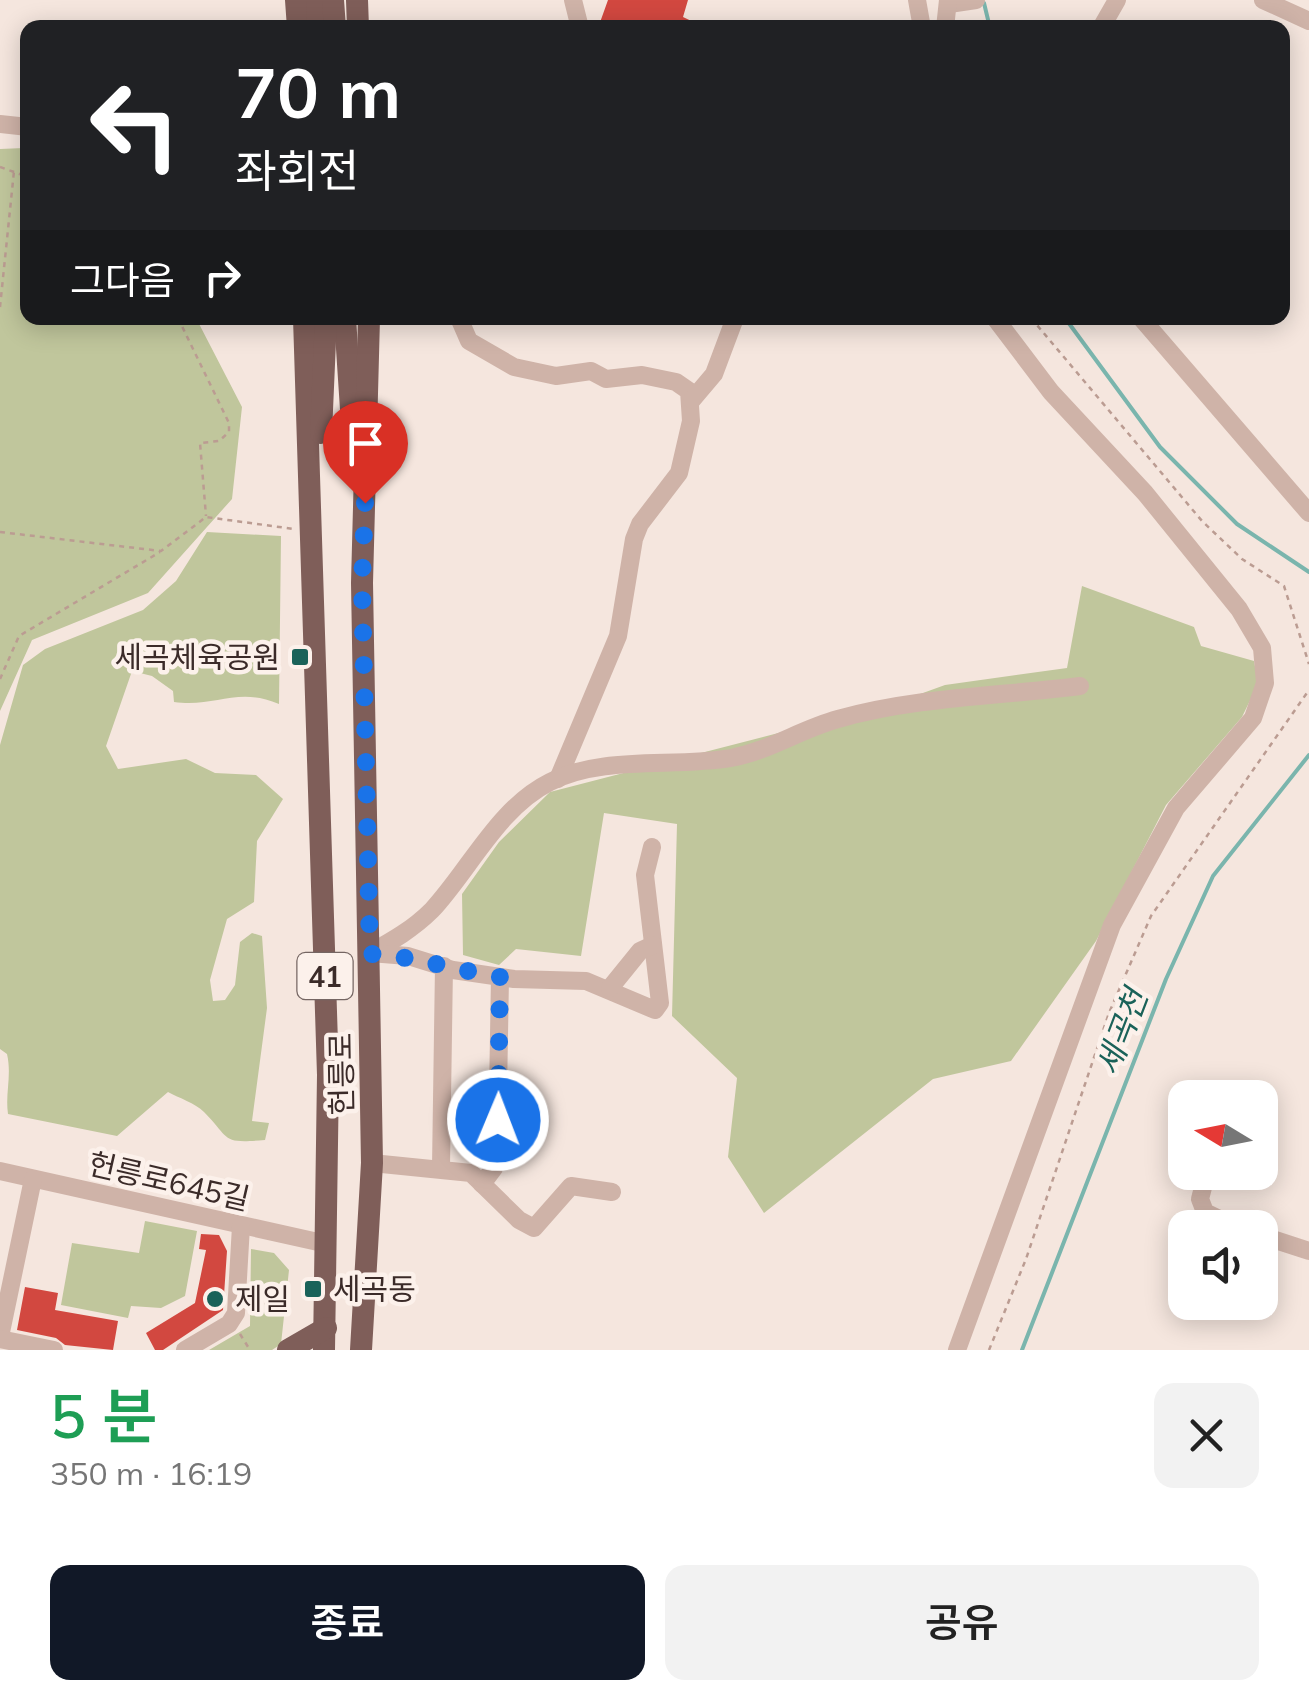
<!DOCTYPE html>
<html lang="ko">
<head>
<meta charset="utf-8">
<style>
  :root { --surface:#fff; --page:#f2f2f2; --text:#222; --muted:#767676; --accent:#111827 }
  body { margin:0; font-family:Mulish,"Noto Sans KR",sans-serif; background:var(--page); color:var(--text); height:100vh; display:flex; flex-direction:column; font-size:38px; white-space:nowrap }
  * { box-sizing:border-box; margin:0 }
  p { font-size:32px; color:var(--muted) }
  .icon { flex:none; width:55px; height:55px; fill:none; stroke:currentColor; stroke-width:2; stroke-linecap:round; stroke-linejoin:round }
  .map { position:relative; height:1350px; overflow:hidden }
  .side { display:flex; flex-direction:column; background:var(--surface); flex:1 }
  .side>* { flex:none }
  .hud { position:absolute; left:20px; top:20px; width:1270px; height:305px; border-radius:20px; box-shadow:0 5px 25px #0003; background:#202124; color:#fff; overflow:hidden }
  .needle { width:65px; rotate:280deg }
  .buttons { position:absolute; left:1168px; top:1080px; display:grid; gap:20px }
  .buttons a { display:grid; place-items:center; width:110px; height:110px; border-radius:20px; background:var(--surface); box-shadow:0 5px 25px #0003; font-size:50px }
  .pin { position:absolute; display:grid; place-items:center; width:85px; height:85px; color:#fff; margin:-102px -42px; border-radius:50% 50% 50% 0; rotate:-45deg; box-shadow:0 0 10px #0007 }
  .pin .icon { rotate:45deg }
  .me { position:absolute; width:110px; margin:-55px; rotate:1deg; stroke-linejoin:round; filter:drop-shadow(0 0 8px #0008) }
  .turn { display:flex; align-items:center; gap:35px; height:210px; padding:0 50px; font-size:45px }
  .turn .icon { width:130px; height:130px; stroke-width:2.5 }
  .turn b { display:block; font-size:70px; line-height:85px }
  .then { display:flex; align-items:center; height:95px; padding:0 50px; background:#0003; gap:20px; font-size:38px }
  .round { display:grid; place-items:center; flex:none; width:105px; height:105px; border-radius:20px; background:var(--page) }
  .overview { display:flex; align-items:center; justify-content:space-between; height:170px; padding:0 50px }
  h1 { font-size:60px; font-weight:600; line-height:75px; color:#1e9e55 }
  .cta { display:flex; gap:20px; margin-top:auto; padding:20px 50px }
  .cta a { flex:1; height:115px; border-radius:20px; background:var(--accent); color:#fff; font-size:40px; font-weight:600; line-height:115px; text-align:center }
  .cta a+a { background:var(--page); color:var(--text) }
  .map>svg:first-child { display:block }
  .green { fill:#c0c69c }
  .lines { fill:none; stroke-linecap:round; stroke-linejoin:round }
  .stream { stroke:#7ab5ad; stroke-width:4 }
  .building { fill:#d24840 }
  .path { stroke:#bb9c92; stroke-width:2.5; stroke-dasharray:5 5; stroke-linecap:butt }
  .minor { stroke:#cfb3a8; stroke-width:18 }
  .major { stroke:#7f5e59; stroke-width:22 }
  .route { stroke:#1a73e8; stroke-width:18; stroke-dasharray:0 32.4 }
  .poi-dot { fill:#1a6259; stroke:#fcf1eb; stroke-width:4 }
  .labels { text-anchor:middle; dominant-baseline:central; stroke-width:9; stroke-linejoin:round; paint-order:stroke }
  .shield { fill:#fcf1eb; stroke:#756663; stroke-width:2.5 }
  .shield-label { font-size:28px; font-weight:bold; fill:#3b2b29 }
  .poi-label { font-size:30px; fill:#3b2b29; stroke:#fcf1eb; text-anchor:start }
  .street-label { font-size:30px; fill:#3b2b29; stroke:#fcf1eb }
  .water-label { font-size:32px; font-style:italic; fill:#1a6259; stroke:#fcf1eb }
</style>
</head>
<body>
<div class="map">
<svg width="1309" height="1350" viewBox="0 0 1309 1350">
  <rect width="100%" height="100%" fill="#f5e6de"/>
  <g class="green">
    <path d="M24 148 28 318H196L242 407 232 499 148 593 32 640 0 711V149Z"/>
    <path d="M207 532 281 536 279 704C237 686 215 708 174 702L173 691 152 676 132 671 106 746 118 769 186 759 215 773 256 775 283 799 257 841 254 902 227 919 210 980 213 1001 225 1000 235 985 240 942 252 933 262 936 267 1008 252 1121 269 1123 265 1140C220 1144 231 1139 204 1112 195 1103 179 1098 168 1092L117 1136 8 1114C5 1093 12 1076 7 1054L0 1049V745L23 665 45 649 143 610 176 581Z"/>
    <path d="M1082 586 1194 627 1201 646 1254 661 1258 684 1242 717 1166 805 1096 941 1011 1061 933 1079 764 1213 728 1157 737 1078 672 1016 677 824 604 813 581 956 516 949 499 965 463 955 462 894 499 842 550 792 898 702 945 685 1067 668Z"/>
    <path d="M145 1221 197 1231 185 1296 161 1308 131 1306 128 1318 61 1305 72 1243 139 1253Z"/>
    <path d="M251 1249 274 1253 289 1270 281 1344 272 1350H209L250 1326Z"/>
  </g>
  <g class="lines">
    <g class="stream">
      <path d="M984 3 990 28"/>
      <path d="M1065 318 1160 447 1237 524 1309 572"/>
      <path d="M1022 1350 1166 979 1213 876 1309 755"/>
    </g>
  </g>
  <g class="building">
    <path d="M608 0H688L683 17 706 28H598Z"/>
    <path d="M201 1234 219 1235 227 1251 223 1310 163 1350H155L146 1333 195 1303 206 1250 199 1249Z"/>
    <path d="M25 1287 58 1293 55 1310 118 1321 113 1350 65 1345 56 1338 17 1330Z"/>
  </g>
  <g class="lines">
    <g class="path">
      <path d="M0 167 28 177"/>
      <path d="M0 307 14 171"/>
      <path d="M178 318 229 423V432L219 441 200 443 206 516"/>
      <path d="M1031 318 1202 521 1242 559 1284 586 1309 664"/>
      <path d="M0 532 161 551 206 517 294 529"/>
      <path d="M0 679 19 636 160 552"/>
      <path d="M253 1302 292 1304"/>
      <path d="M240 1334 250 1350"/>
      <path d="M989 1350 1026 1259 1109 1013 1151 916 1309 690"/>
    </g>
    <g class="minor">
      <path d="M573 0 579 24"/>
      <path d="M917 0 922 28"/>
      <path d="M1263 0 1309 21"/>
      <path d="M949 4 976 0"/>
      <path d="M945 28 948 0"/>
      <path d="M1101 28 1117 0"/>
      <path d="M0 124 28 127"/>
      <path d="M459 318 469 341 514 367 556 376 591 371 606 379 642 375 676 382 689 391 691 421 679 473 640 524 634 539 618 636 558 779"/>
      <path d="M1141 318 1309 513"/>
      <path d="M692 400 714 374 735 318"/>
      <path d="M370 953C392 941 413 929 432 910 470 869 498 808 550 782 603 755 673 768 731 758 769 751 801 729 838 719 915 697 1001 696 1080 686"/>
      <path d="M370 953 408 956 453 970 514 979 586 981 655 1010 660 1003 645 875 652 847"/>
      <path d="M610 988 640 951 653 945"/>
      <path d="M372 1163 471 1173 519 1220 534 1228 571 1186 612 1192"/>
      <path d="M441 1167 444 966"/>
      <path d="M0 1171 327 1244"/>
      <path d="M1207 1172 1200 1199 1205 1212 1238 1228"/>
      <path d="M482 1184 494 1168 497 1151 500 977"/>
      <path d="M1260 1235 1309 1251"/>
      <path d="M0 1337 33 1179"/>
      <path d="M0 1339 54 1350"/>
      <path d="M185 1350 229 1324 236 1313 241 1226"/>
      <path d="M957 1350 1112 925 1176 808 1253 718 1265 683 1262 648 1239 609 1145 493 1051 392 995 318"/>
    </g>
    <g class="major">
      <path d="M296 0 298 28"/>
      <path d="M317 0 318 28"/>
      <path d="M333 0 335 28"/>
      <path d="M357 0 358 28"/>
      <path d="M304 318 328 1075 324 1350"/>
      <path d="M345 318 354 455"/>
      <path d="M321 433 326 318"/>
      <path d="M288 1350 326 1328"/>
      <path d="M361 1350 372 1163 362 583 369 318"/>
    </g>
  </g>
  <g class="lines">
    <path class="route" d="M365 503 362 583 370 954C414 956 455 970 500 977L498 1120"/>
  </g>
  <g class="poi-dot">
    <rect x="290" y="647" width="20" height="20" rx="5"/>
    <rect x="303" y="1279" width="20" height="20" rx="5"/>
    <circle cx="215" cy="1299" r="10"/>
  </g>
  <g class="labels">
    <rect class="shield" x="297.5" y="953" width="55" height="46" rx="8"/>
    <g class="shield-label">
      <text x="325" y="976">41</text>
    </g>
    <g class="poi-label">
      <text x="280" y="657" text-anchor="end">세곡체육공원</text>
      <text x="333" y="1289">세곡동</text>
      <text x="235" y="1299">제일</text>
    </g>
    <g class="street-label">
      <text transform="translate(341 1074) rotate(-91)">헌릉로</text>
      <text transform="translate(169 1181) rotate(13)">헌릉로645길</text>
    </g>
    <g class="water-label">
      <text transform="translate(1121 1032) rotate(-69)">세곡천</text>
    </g>
  </g>
</svg>
<div class="buttons">
<a><svg class="needle" viewBox="-14 -14 28 28"><path d="M0-13l5 13h-10z" fill="#e53935"/><path d="M0 13l5-13h-10z" fill="#767676"/></svg></a>
<a><svg class="icon" aria-label="sound" viewBox="0 0 24 24"><path d="M4 9h4l5-4v14l-5-4H4zM17 9q2 3 0 6"/></svg></a>
</div>
<div class="pin" style="left:365px;top:503px;background:#d93025"><svg class="icon" aria-label="arrive" viewBox="0 0 24 24"><path d="M6 21V4h12l-3 4 3 4H6"/></svg></div>
<svg class="me" style="left:498px;top:1120px" viewBox="-20 -20 40 40"><circle r="17" fill="#1a73e8" stroke="#fff" stroke-width="3"/><path d="M0-11L8 9 0 5-8 9z" fill="#fff"/></svg>
<div class="hud">
<div class="turn"><svg class="icon" aria-label="left" viewBox="0 0 24 24"><path d="M17 20v-9H6M10 6l-5 5 5 5"/></svg><div><b>70 m</b>좌회전</div></div>
<div class="then">그다음<svg class="icon" aria-label="right" viewBox="0 0 24 24"><path d="M7 20v-9h11M14 6l5 5-5 5"/></svg></div>
</div>
</div>
<section class="side">
<div class="overview"><div><h1>5 분</h1><p>350 m · 16:19</p></div><a class="round"><svg class="icon" aria-label="close" viewBox="0 0 24 24"><path d="M6 6l12 12M18 6L6 18"/></svg></a></div>
<div class="cta"><a>종료</a><a>공유</a></div>
</section>
</body>
</html>
